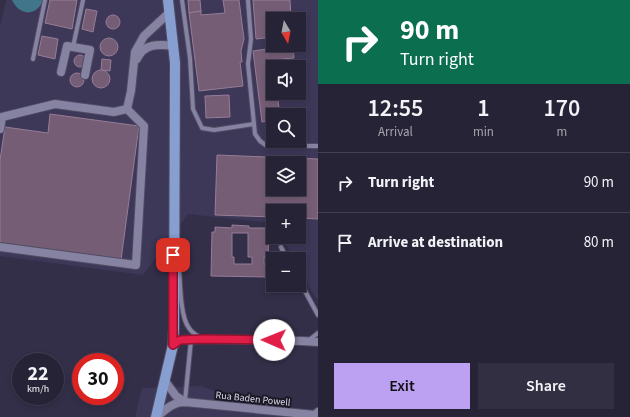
<!DOCTYPE html>
<html lang="en">
<head>
<meta charset="utf-8">
<style>
  :root { --surface:#262337; --page:#322f42; --text:#f1f3f6; --muted:#a4a4ad; --line:#424052; --accent:#bca0f2 }
  body { margin:0; font-family:"Source Sans 3",sans-serif; background:var(--page); color:var(--text); height:100vh; display:flex; flex-direction:column; font-size:15px; white-space:nowrap }
  * { box-sizing:border-box; margin:0 }
  p { font-size:13px; color:var(--muted) }
  .icon { flex:none; width:22px; height:22px; fill:none; stroke:currentColor; stroke-width:2; stroke-linecap:round; stroke-linejoin:round }
  .map { position:relative; flex:1; overflow:hidden }
  .details { display:flex; flex-direction:column; background:var(--surface); width:312px }
  .details>* { flex:none }
  .top-card { background:#0b6e4f; color:#fff; overflow:hidden }
  .needle { width:26px; rotate:170deg }
  .tools { position:absolute; left:266px; top:12px; display:grid; gap:8px }
  .tools a { display:grid; place-items:center; width:40px; height:40px; border-radius:0px; background:var(--surface); box-shadow:0 2px 6px #0003,0 0 0 1px var(--line); font-size:20px }
  .speed { position:absolute; left:12px; top:353px; display:flex; gap:8px; font-size:20px; font-weight:700; text-align:center }
  .speed>* { display:grid; place-content:center; width:52px; height:52px; border-radius:50%; background:var(--surface); box-shadow:0 2px 6px #0003,0 0 0 1px var(--line); line-height:1 }
  .speed small { font-size:10px; font-weight:400 }
  .speed .limit { border:6px solid #d22; background:#fff; color:#111 }
  .pin { position:absolute; display:grid; place-items:center; width:34px; height:34px; color:#fff; margin:-17px; border-radius:8px; box-shadow:0 2px 6px #0006 }
  .me { position:absolute; width:44px; margin:-22px; rotate:271deg; stroke-linejoin:round; filter:drop-shadow(0 0 3px #0008) }
  .turn { display:flex; align-items:center; gap:14px; height:84px; padding:0 16px; font-size:18px }
  .turn .icon { width:52px; height:52px; stroke-width:2.5 }
  .turn b { display:block; font-size:28px; line-height:34px }
  .eta { display:flex; justify-content:space-evenly; align-items:center; height:68px; text-align:center }
  .eta b { font-size:24px; font-weight:600; line-height:28px }
  .button { display:flex; gap:8px; margin-top:auto; padding:8px 16px }
  .button a { flex:1; height:46px; border-radius:0px; background:var(--accent); color:#111; font-size:16px; font-weight:600; line-height:46px; text-align:center }
  .button a+a { background:var(--page); color:var(--text) }
  ul { padding:0; list-style:none }
  li { display:flex; align-items:center; gap:12px; height:60px; padding:0 16px; border-top:1px solid var(--line) }
  li div { flex:1 }
  li b { display:block; font-size:15px }
  li em { font-style:normal }
  main { display:flex; flex:1; min-height:0 }
  .map>svg:first-child { display:block }
  .built { fill:#3d3758; fill-rule:evenodd }
  .water { fill:#417589 }
  .building { fill:#755d76; stroke:#967d97; fill-rule:evenodd }
  .lines { fill:none; stroke-linecap:round; stroke-linejoin:round }
  .lane-casing { stroke:#504c63; stroke-width:6 }
  .street-casing { stroke:#504c63; stroke-width:10 }
  .primary-casing { stroke:#504c63; stroke-width:12 }
  .lane { stroke:#8682a1; stroke-width:4 }
  .street { stroke:#8682a1; stroke-width:8 }
  .primary { stroke:#869ed0; stroke-width:10 }
  .route-casing { stroke:#92132f; stroke-width:10 }
  .route { stroke:#e11d48; stroke-width:7 }
  .labels { text-anchor:middle; dominant-baseline:central; stroke-width:4; stroke-linejoin:round; paint-order:stroke }
  .street-label { font-size:10px; fill:#dad7e9; stroke:#1b1925 }
</style>
</head>
<body>
<main>
<div class="map">
<svg width="318" height="417" viewBox="0 0 318 417">
  <rect width="100%" height="100%" fill="#332f49"/>
  <g class="built">
    <path d="M6 0H318V300L315 297 299 268V259H294L282 237H299V211H273V223L188 214 143 275 0 256V27ZM273 19H299V45H273ZM273 67H299V93H273ZM273 115H299V141H273ZM273 163H299V189H273Z"/>
    <path d="M201 386 232 397 282 400 307 417H135L142 388Z"/>
  </g>
  <path class="water" d="M12 0H43C37 17 19 16 12 0Z"/>
  <g class="building">
    <path d="M50 0H77L72 29 45 23Z"/>
    <path d="M188 0H200L201 11 189 13Z"/>
    <path d="M223 0H239L244 39 241 51 242 62H240L243 86 199 91 189 13 201 11V15L225 13Z"/>
    <path d="M253 0H290L291 19H273V37L256 39Z"/>
    <path d="M86 9 97 11 93 32 82 29Z"/>
    <circle cx="113" cy="22" r="7"/>
    <path d="M42 36 58 39 55 59 38 55Z"/>
    <circle cx="109" cy="47" r="9"/>
    <path d="M281 45H293L294 58 282 59 283 67H273V93H277L280 115H273V120L262 122 253 51 281 47Z"/>
    <circle cx="80" cy="61" r="6"/>
    <path d="M102 59 111 60 110 71 101 70Z"/>
    <circle cx="101" cy="79" r="9"/>
    <circle cx="77" cy="80" r="7"/>
    <path d="M229 95 230 117 206 118 205 96Z"/>
    <path d="M50 114 139 126 121 260 0 244V160L5 127 48 133Z"/>
    <path d="M217 155 318 159V219L299 218V211H273V217L215 215ZM273 163H299V189H273Z"/>
    <path d="M232 225 249 226V228H267V233L269 234 268 257H264V264H268V277L211 276 212 232H215V227L232 228ZM232 233H248V257H252V264H234V257H232Z"/>
  </g>
  <g class="lines">
    <defs>
      <g id="lane">
        <path d="M182 0 190 58 193 109 202 128 214 130 254 124"/>
        <path d="M248 0 251 39 248 64 255 134 260 141 267 146H318"/>
        <path d="M73 47 83 0"/>
        <path d="M33 59 45 0"/>
        <path d="M281 247 287 259"/>
        <path d="M179 266C180 281 180 317 189 328 192 333 196 335 201 338"/>
        <path d="M299 280 318 315"/>
        <path d="M309 340 318 333"/>
        <path d="M185 401 191 340"/>
      </g>
      <g id="street">
        <path d="M137 59C144 43 159 44 174 46"/>
        <path d="M61 72 67 46 90 50 85 75"/>
        <path d="M127 109 131 91 135 52 144 36 170 12"/>
        <path d="M0 129 2 117 55 104 114 112 127 109"/>
        <path d="M0 247 136 265 144 126 127 109"/>
        <path d="M173 345 180 340 203 339 302 341 318 342"/>
        <path d="M165 381 176 396 185 402"/>
        <path d="M157 417C166 409 173 402 185 402L315 415 318 412"/>
      </g>
      <path id="primary" d="M156 417 173 345 174 328 175 63 168 0"/>
    </defs>
    <use href="#lane" class="lane-casing"/>
    <use href="#street" class="street-casing"/>
    <use href="#primary" class="primary-casing"/>
    <use href="#lane" class="lane"/>
    <use href="#street" class="street"/>
    <use href="#primary" class="primary"/>
  </g>
  <g class="lines">
    <defs>
      <path id="route" d="M173 255V345L180 340 203 339 274 340"/>
    </defs>
    <use href="#route" class="route-casing"/>
    <use href="#route" class="route"/>
  </g>
  <g class="labels">
    <g class="street-label">
      <text transform="translate(253 399) rotate(6)">Rua Baden Powell</text>
    </g>
  </g>
</svg>
<div class="tools">
<a><svg class="needle" viewBox="-14 -14 28 28"><path d="M0-13l5 13h-10z" fill="#e53935"/><path d="M0 13l5-13h-10z" fill="#a4a4ad"/></svg></a>
<a><svg class="icon" aria-label="sound" viewBox="0 0 24 24"><path d="M4 9h4l5-4v14l-5-4H4zM17 9q2 3 0 6"/></svg></a>
<a><svg class="icon" aria-label="search" viewBox="0 0 24 24"><circle cx="10" cy="10" r="6"/><path d="M15 15l6 6"/></svg></a>
<a><svg class="icon" aria-label="layers" viewBox="0 0 24 24"><path d="M12 4l9 5-9 5-9-5zM3 14l9 5 9-5"/></svg></a>
<a>+</a>
<a>−</a>
</div>
<div class="speed"><div>22<small>km/h</small></div><div class="limit">30</div></div>
<div class="pin" style="left:173px;top:255px;background:#d93025"><svg class="icon" aria-label="arrive" viewBox="0 0 24 24"><path d="M6 21V4h12l-3 4 3 4H6"/></svg></div>
<svg class="me" style="left:274px;top:340px" viewBox="-20 -20 40 40"><circle r="19" fill="#fff"/><path d="M0-13L10 11 0 6-10 11z" fill="#e11d48"/></svg>
</div>
<section class="details">
<div class="top-card">
<div class="turn"><svg class="icon" aria-label="right" viewBox="0 0 24 24"><path d="M7 20v-9h11M14 6l5 5-5 5"/></svg><div><b>90 m</b>Turn right</div></div>
</div>
<div class="eta">
<div><b>12:55</b><p>Arrival</p></div>
<div><b>1</b><p>min</p></div>
<div><b>170</b><p>m</p></div>
</div>
<ul>
<li><svg class="icon" aria-label="right" viewBox="0 0 24 24"><path d="M7 20v-9h11M14 6l5 5-5 5"/></svg><div><b>Turn right</b></div><em>90 m</em></li>
<li><svg class="icon" aria-label="arrive" viewBox="0 0 24 24"><path d="M6 21V4h12l-3 4 3 4H6"/></svg><div><b>Arrive at destination</b></div><em>80 m</em></li>
</ul>
<div class="button"><a>Exit</a><a>Share</a></div>
</section>
</main>
</body>
</html>
